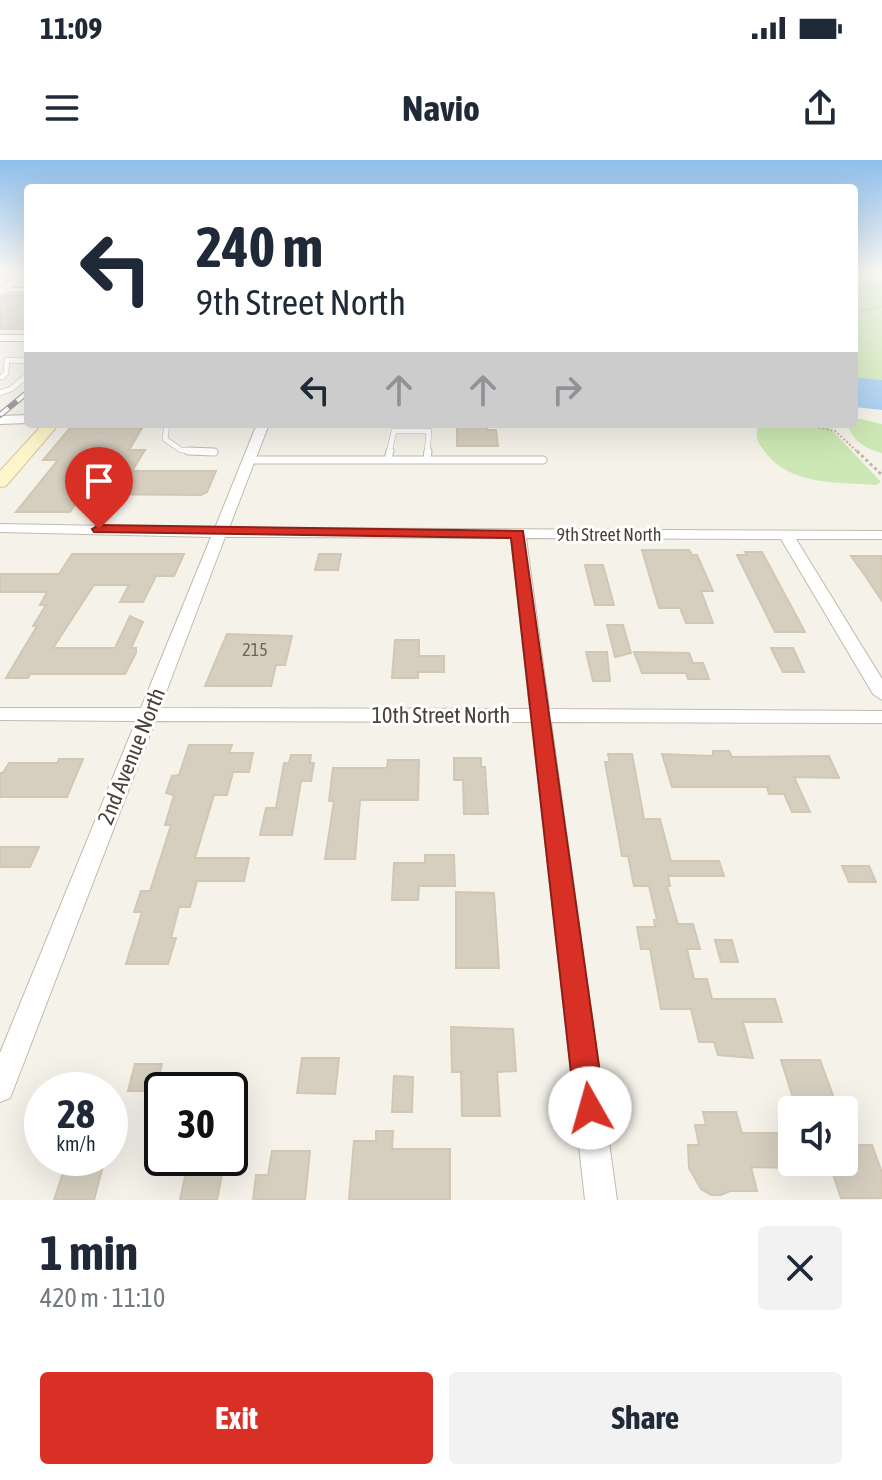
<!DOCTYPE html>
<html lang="en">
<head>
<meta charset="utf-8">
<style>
  :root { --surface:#fff; --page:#f2f2f3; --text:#1f2937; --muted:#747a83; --accent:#d93025 }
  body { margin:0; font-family:"Asap Condensed",sans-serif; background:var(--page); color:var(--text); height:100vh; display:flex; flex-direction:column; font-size:30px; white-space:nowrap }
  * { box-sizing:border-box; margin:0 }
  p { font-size:26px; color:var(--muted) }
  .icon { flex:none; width:44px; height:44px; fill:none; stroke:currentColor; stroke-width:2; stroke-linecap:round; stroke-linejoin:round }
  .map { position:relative; height:1040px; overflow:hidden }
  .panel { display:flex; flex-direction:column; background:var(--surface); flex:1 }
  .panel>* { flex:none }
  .hud { position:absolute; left:24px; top:24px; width:834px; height:244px; border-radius:8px; box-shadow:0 8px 32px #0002; background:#fff; color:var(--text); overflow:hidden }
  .buttons { position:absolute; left:778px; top:936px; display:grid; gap:16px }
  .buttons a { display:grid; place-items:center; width:80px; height:80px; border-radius:8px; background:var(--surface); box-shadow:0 8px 32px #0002; font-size:40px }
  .speed { position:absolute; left:24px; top:912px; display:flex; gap:16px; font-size:40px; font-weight:700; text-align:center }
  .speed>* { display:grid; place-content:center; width:104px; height:104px; border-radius:50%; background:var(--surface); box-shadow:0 8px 32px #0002; line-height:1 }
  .speed small { font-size:20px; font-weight:400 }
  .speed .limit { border:4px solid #111; border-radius:12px; background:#fff; color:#111 }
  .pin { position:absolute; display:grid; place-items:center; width:68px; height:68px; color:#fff; margin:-82px -34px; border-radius:50% 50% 50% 0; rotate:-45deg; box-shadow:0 0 8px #0007 }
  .pin .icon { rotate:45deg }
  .me { position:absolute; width:88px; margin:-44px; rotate:353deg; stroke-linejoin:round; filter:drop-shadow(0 0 6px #0008) }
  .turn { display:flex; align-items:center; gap:28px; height:168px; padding:0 40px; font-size:36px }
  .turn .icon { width:104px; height:104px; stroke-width:2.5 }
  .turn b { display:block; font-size:56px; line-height:68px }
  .lanes { display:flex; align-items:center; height:76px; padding:0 40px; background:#0003; justify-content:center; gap:40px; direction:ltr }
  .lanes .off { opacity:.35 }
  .round { display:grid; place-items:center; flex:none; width:84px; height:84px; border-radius:8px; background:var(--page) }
  .head { display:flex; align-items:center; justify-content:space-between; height:136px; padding:0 40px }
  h1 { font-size:48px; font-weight:700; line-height:60px }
  .button { display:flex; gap:16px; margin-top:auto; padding:16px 40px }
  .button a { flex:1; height:92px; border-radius:8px; background:var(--accent); color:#fff; font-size:32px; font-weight:700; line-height:92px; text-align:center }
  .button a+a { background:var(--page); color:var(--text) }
  .status { display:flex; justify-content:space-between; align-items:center; height:56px; padding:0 40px; background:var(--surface); direction:ltr }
  .status svg { height:22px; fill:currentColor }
  header { display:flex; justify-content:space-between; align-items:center; height:104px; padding:0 40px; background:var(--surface); font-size:36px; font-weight:700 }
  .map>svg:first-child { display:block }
  .green { fill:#cde8b4 }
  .water { fill:#a8cef0 }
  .building { fill:#d6cfc0; stroke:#d1c7b3; stroke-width:2 }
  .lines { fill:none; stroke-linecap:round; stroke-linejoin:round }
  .service-far1-casing { stroke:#c0bbad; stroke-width:6 }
  .service-casing { stroke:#c0bbad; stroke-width:9 }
  .minor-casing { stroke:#c0bbad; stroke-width:2 }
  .tertiary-casing { stroke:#c0bbad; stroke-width:2 }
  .secondary-casing { stroke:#d4c89a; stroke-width:2 }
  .path-far1 { stroke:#c2b89e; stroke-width:2; stroke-dasharray:2 2; stroke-linecap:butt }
  .path { stroke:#c2b89e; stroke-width:3; stroke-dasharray:3 3; stroke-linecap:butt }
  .service-far1 { stroke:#fff; stroke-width:5 }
  .service { stroke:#fff; stroke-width:7 }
  .minor { fill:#fff; fill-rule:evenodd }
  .tertiary { fill:#fff; fill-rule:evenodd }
  .secondary { fill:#fef5cb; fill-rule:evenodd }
  .rail-casing { stroke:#999; stroke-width:6 }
  .rail { stroke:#fff; stroke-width:4; stroke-dasharray:11; stroke-linecap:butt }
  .route { fill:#d93025; stroke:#8d1f18; stroke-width:2 }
  .labels { text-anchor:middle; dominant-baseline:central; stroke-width:6; stroke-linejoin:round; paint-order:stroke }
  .far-street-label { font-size:18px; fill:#494338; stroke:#fff }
  .number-label { font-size:18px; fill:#6c665a }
  .street-label { font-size:22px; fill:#494338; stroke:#fff }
</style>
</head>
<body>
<div class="status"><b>11:09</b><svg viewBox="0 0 49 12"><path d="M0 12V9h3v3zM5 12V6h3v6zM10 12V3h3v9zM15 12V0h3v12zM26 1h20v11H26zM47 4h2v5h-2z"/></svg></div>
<header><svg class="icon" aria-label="menu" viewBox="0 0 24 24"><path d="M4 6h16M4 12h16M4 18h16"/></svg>Navio<svg class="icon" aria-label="share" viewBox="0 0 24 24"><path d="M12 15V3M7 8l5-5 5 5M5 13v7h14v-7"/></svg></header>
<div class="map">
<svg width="882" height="1040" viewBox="0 0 882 1040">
  <rect width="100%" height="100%" fill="#f5f2ea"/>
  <g class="green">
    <path d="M882 119V220L854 217V122Z"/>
    <path d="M861 259 882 264V293C866 289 852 281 848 264H854V260Z"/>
    <path d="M759 264H826L881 322 876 325C838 322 790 326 765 292 757 282 754 276 759 264Z"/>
  </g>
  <path class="water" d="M854 217 882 220V250L854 247Z"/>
  <g class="building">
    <path d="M5 135H28V169H0V138Z"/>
    <path d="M457 266H487V270H496L498 286H457Z"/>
    <path d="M70 268H142L129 290H145L132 311H216L207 332 201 335 81 334 70 352H16L58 300H43Z"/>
    <path d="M642 390H689L692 395H697L713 431H701L713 463H686L680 448H659Z"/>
    <path d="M745 392H762L805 472H775L737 395H747Z"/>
    <path d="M72 394H184L174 416H156L143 442H120L129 425H94L53 488H115L130 456 143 462 131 488H136V493L125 514H30L28 518H6L37 466H33L46 445H40L47 432H0V414H59Z"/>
    <path d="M319 394H341L338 410H315Z"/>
    <path d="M851 396H882V441L866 417Z"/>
    <path d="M585 405H603L614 445H595Z"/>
    <path d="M607 465H623L631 493 615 497Z"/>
    <path d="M227 474 292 476 285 505H276L271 526H205Z"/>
    <path d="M395 480H419V496H444V512H418V518H392Z"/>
    <path d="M771 488H793L804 512H783Z"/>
    <path d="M586 492H607L610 521H593Z"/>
    <path d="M634 492 689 493 693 503H703L709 519H688L686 513H642Z"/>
    <path d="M189 585H232L229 593H253L249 612H233L227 635H214L195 698H249L244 721H197L190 747H179L171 778H176L168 804H126L142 752H134L141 731H150L171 665H165L174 635 166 633 172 616 179 615Z"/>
    <path d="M713 591H729L732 597 829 596 839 618 794 617 810 652H792L784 634H769L767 627H672L662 594 713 596Z"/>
    <path d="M608 594H632L644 659H660L671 701H719L724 716H668L670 726H667L678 764H693L700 789H687L694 819H707L712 839H775L782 862H743L753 898 718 895 714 882H699L691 849H661L650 789H641L637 767H655L654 760H657L649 726H634L628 696H622L605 602H610Z"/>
    <path d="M291 595H311L310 603H314L311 621H301L292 675H260L266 648H276L284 603H289Z"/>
    <path d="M454 598H481V607H485L488 654H464L463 620H454Z"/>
    <path d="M59 599H83L67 637H0V613H3L9 603H57Z"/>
    <path d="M388 600H419L418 640H360L355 699H325L334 641H329L333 608H387Z"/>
    <path d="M0 687H39L30 707H0Z"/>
    <path d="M425 695H454L455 726H419L418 740H392L394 703H425Z"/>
    <path d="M842 706H869L876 722H849Z"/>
    <path d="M456 732 494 733 499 808H456Z"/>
    <path d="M715 780H732L738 802H721Z"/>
    <path d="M451 867 513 869 516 911 497 912 500 956H462L461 912H452Z"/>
    <path d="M302 898H339L335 934 297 933Z"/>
    <path d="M781 900H820L835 941H794Z"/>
    <path d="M135 904H162L155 931H128Z"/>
    <path d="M394 916 413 917 412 952H392Z"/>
    <path d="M703 952H736L742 973H792V1008L751 1007 757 1031H730L721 1035H711L701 1029 689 1008 688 985H699L695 965H706Z"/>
    <path d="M376 971H393L392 989H450V1040H349L354 981H376Z"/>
    <path d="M844 985H872L882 1013V1038H841L829 1002H844Z"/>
    <path d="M272 991H310L305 1040H253L256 1015H268Z"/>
    <path d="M68 998H105L94 1040H54Z"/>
    <path d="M189 998H225L217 1040H180Z"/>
  </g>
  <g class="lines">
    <defs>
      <g id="service-far1">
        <path d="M2 217 6 213 7 200 28 201"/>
        <path d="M0 233 11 229 28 215"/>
        <path d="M167 264 165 279 181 290 214 292"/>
        <path d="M389 293 394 271H429L427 293"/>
      </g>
      <g id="service">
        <path d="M188 291 214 292"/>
        <path d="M388 299 390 291"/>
        <path d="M427 299 428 291"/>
        <path d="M249 300H543"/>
      </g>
      <g id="minor">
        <rect x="0" y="128" width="28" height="4"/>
        <rect x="0" y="175" width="28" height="6"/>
        <path d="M257 264H269L229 368 882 371V379H796L882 519V540L873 534 781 379 526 378 549 549 882 551V563L551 562 617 1040H585L532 562 155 561 14 928 10 938 0 942V893L136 561 0 560V548H141L211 377 0 372V364L215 368ZM225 377 511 378 530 549 160 548Z"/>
      </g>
      <g id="tertiary">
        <path d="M22 111H28V116L0 135V127Z"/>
        <path d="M28 255V263L0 264V256Z"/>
      </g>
      <path id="secondary" d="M43 264H59L6 326 0 327V311Z"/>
    </defs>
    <use href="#service-far1" class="service-far1-casing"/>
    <use href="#service" class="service-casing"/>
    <use href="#minor" class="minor-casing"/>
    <use href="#tertiary" class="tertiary-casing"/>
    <use href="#secondary" class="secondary-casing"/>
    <g class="path-far1">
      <path d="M854 152 882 147"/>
      <path d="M799 264 835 271 859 293"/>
    </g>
    <path class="path" d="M857 291 882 315"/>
    <use href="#service-far1" class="service-far1"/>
    <use href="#service" class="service"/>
    <use href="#minor" class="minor"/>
    <use href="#tertiary" class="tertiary"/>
    <use href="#secondary" class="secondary"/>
    <defs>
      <path id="rail" d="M0 255 28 232"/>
    </defs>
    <use href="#rail" class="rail-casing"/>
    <use href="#rail" class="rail"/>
  </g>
  <linearGradient id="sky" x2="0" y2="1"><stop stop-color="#8ebeeb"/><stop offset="0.43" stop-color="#faf9f6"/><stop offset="1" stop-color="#faf9f6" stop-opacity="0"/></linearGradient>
  <rect width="882" height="257" fill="url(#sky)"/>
  <path class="route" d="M99 365 523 371 605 948 600 958 590 963 580 958 575 948 511 378 94 372 92 369Z"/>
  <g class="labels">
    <g class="far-street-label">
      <text x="609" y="374">9th Street North</text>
    </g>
    <g class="number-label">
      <text x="255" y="489">215</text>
    </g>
    <g class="street-label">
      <text x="441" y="555">10th Street North</text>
      <text transform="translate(131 596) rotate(-68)">2nd Avenue North</text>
    </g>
  </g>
</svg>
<div class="buttons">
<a><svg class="icon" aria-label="sound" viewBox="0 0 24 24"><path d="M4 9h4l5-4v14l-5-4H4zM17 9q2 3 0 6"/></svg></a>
</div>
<div class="speed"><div>28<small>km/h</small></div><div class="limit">30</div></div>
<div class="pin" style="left:99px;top:369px;background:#d93025"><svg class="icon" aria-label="arrive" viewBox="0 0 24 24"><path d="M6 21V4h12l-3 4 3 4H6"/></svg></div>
<svg class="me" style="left:590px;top:948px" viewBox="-20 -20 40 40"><circle r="19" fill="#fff"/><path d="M0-13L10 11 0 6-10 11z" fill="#d93025"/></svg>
<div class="hud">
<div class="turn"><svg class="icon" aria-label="left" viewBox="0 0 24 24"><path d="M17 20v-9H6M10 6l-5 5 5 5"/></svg><div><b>240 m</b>9th Street North</div></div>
<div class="lanes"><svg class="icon" aria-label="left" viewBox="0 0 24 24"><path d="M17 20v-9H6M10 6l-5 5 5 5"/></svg><svg class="icon off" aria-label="ahead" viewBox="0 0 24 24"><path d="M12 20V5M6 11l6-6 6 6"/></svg><svg class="icon off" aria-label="ahead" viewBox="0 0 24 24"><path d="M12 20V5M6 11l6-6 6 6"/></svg><svg class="icon off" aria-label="right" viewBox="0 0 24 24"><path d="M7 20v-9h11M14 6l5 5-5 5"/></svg></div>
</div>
</div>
<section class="panel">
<div class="head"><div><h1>1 min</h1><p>420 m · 11:10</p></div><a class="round"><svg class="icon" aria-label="close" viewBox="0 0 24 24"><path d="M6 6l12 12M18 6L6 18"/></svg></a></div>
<div class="button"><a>Exit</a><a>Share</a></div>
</section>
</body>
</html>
